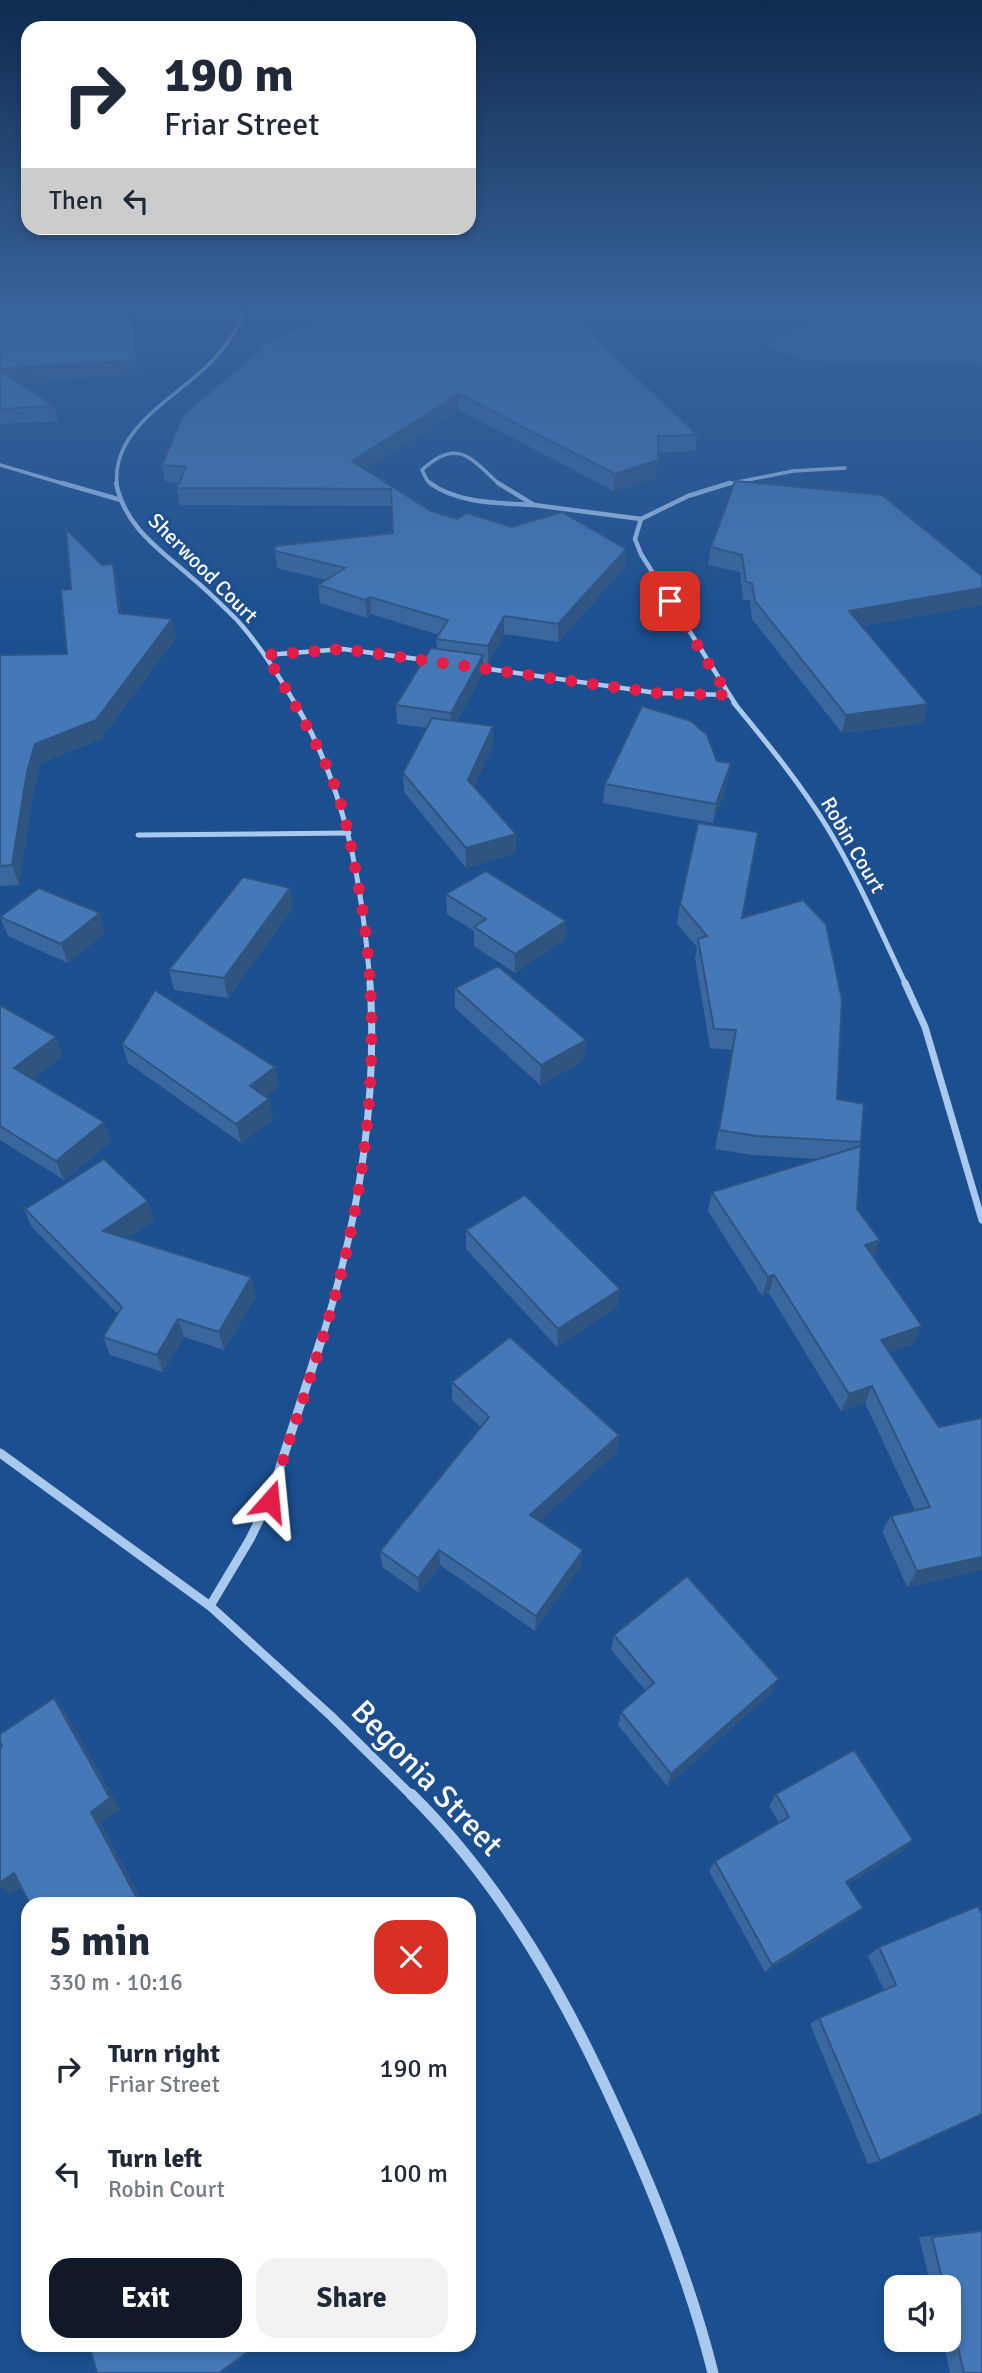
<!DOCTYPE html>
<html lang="en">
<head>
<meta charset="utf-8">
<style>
  :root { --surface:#fff; --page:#f2f2f3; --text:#1f2937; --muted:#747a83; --accent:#111827 }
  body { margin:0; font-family:Signika,sans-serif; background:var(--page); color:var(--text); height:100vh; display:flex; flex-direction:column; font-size:26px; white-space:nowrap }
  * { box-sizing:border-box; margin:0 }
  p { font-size:23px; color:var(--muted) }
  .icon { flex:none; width:38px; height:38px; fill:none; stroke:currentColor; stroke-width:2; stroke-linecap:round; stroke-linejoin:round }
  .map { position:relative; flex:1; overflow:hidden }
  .sheet { position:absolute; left:21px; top:1897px; width:455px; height:455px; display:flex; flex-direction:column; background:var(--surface); border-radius:21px; box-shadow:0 4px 10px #0003 }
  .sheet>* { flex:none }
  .hud { position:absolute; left:21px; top:21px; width:455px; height:214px; border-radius:21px; box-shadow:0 4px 10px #0003; background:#fff; color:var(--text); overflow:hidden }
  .buttons { position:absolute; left:884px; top:2275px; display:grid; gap:14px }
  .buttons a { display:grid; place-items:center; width:77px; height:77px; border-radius:14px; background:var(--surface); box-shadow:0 4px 10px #0003; font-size:35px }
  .pin { position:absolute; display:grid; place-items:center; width:60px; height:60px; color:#fff; margin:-30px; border-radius:14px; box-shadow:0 4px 10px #0006 }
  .me { position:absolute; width:77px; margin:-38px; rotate:18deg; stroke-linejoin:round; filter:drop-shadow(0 0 5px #0008) }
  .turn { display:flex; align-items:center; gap:24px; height:147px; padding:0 28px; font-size:32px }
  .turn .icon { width:91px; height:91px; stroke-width:2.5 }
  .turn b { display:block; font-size:49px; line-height:60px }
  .then { display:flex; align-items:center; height:66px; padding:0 28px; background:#0003; gap:14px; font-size:26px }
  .round { display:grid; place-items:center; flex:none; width:74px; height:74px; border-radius:21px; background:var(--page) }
  .summary { display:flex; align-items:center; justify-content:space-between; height:119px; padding:0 28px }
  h1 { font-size:42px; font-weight:700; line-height:52px }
  .cta { display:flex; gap:14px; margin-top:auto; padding:14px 28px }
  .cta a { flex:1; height:80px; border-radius:21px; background:var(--accent); color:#fff; font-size:28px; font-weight:700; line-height:80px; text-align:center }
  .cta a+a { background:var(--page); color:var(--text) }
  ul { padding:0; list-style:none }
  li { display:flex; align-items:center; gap:21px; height:105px; padding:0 28px }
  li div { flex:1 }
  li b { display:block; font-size:26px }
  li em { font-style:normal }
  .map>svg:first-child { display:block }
  .green { fill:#2e69ad }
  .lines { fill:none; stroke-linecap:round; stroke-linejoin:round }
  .minor-far5 { stroke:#a9c9ee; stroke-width:3.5 }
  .minor-far4 { stroke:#a9c9ee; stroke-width:4.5 }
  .minor-far3 { stroke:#a9c9ee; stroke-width:5 }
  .minor-far2 { stroke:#a9c9ee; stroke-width:7 }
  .minor-far1 { stroke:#a9c9ee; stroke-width:9 }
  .minor { stroke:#a9c9ee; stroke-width:11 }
  .wall { fill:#3a679d }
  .shaded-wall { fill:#305480 }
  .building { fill:#4478b7; stroke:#305480; stroke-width:2 }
  .route { stroke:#e11d48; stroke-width:12; stroke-dasharray:0 21.6 }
  .labels { text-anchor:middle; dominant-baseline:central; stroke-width:6; stroke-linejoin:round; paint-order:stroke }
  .far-street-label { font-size:21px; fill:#fff; stroke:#1b4f8f }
  .near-street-label { font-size:32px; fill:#fff; stroke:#1b4f8f }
</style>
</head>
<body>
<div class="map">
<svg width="982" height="2373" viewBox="0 0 982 2373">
  <rect width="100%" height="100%" fill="#1b4f8f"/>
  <path class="green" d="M810 311H982V364L804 361 760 344 821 314Z"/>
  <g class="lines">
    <g class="minor-far5">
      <path d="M0 465 68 485"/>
      <path d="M117 485C111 431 171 400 205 368 222 352 236 333 245 311"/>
      <path d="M432 485 427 480 422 470C457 437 471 458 500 485"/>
      <path d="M723 485 793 471 845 468"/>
    </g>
    <g class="minor-far4">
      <path d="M62 483 121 500"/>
      <path d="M116 483C125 527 159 549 191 577 208 591 223 606 238 621 261 647 278 675 296 705"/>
      <path d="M430 483C458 504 501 503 534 505"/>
      <path d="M498 483 534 505"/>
      <path d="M730 483 688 496 641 519 635 539 641 554 736 705"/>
      <path d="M534 505 641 519"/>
      <path d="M266 655 343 649 432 661"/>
      <path d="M475 667 657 693 728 695"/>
    </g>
    <g class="minor-far3">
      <path d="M295 703C346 787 363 888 370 985"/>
      <path d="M734 703C767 743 800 783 827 827 858 878 881 932 906 985"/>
      <path d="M138 835 349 833"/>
    </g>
    <g class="minor-far2">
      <path d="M905 983 925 1027 982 1220"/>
      <path d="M321 1342C357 1227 378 1104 370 983"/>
    </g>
    <g class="minor-far1">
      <path d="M0 1453 210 1606 331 1716 412 1796"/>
      <path d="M210 1606 250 1539 270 1498 321 1340"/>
    </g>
    <path class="minor" d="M411 1794C504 1886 567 2000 620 2118 658 2201 691 2285 713 2373"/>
  </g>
  <g class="wall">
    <path d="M0 311H131L140 374 20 383 54 406 58 421 0 424Z"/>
    <path d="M273 339 697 435 695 451 658 453 656 477 614 491 459 410 365 470 429 510 625 567 558 642 504 634 488 664H483V673L457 721 493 726V745L474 787 516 853 466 868 404 792 403 773 427 728 397 724 396 705 437 649 436 639 439 635 371 614 367 618 320 603 318 585 326 580 277 568 275 551 393 533 392 506 180 505 177 488 180 483 165 482 162 465Z"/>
    <path d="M711 547 982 605 862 626 923 723 842 733 752 619 750 600H743L740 572 708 565Z"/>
    <path d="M117 581 121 613 176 637 101 739 41 763 33 792 19 885 0 886V655L67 654Z"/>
    <path d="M717 761 728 782 713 823 603 803 605 784Z"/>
    <path d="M290 888 293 908 228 998 174 990 169 970Z"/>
    <path d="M446 894 566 921 565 940 515 973 474 946V931L447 914Z"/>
    <path d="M680 904 742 918 837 1099 861 1142 860 1146 857 1209 873 1257 913 1344 889 1352 982 1570 907 1587 882 1531 891 1516 915 1510 865 1403 841 1411 769 1293 762 1296 708 1211 712 1192 817 1159 752 1155 715 1149 732 1050 710 1048 695 958 697 947 677 924Z"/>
    <path d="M0 917 105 933 68 963 8 936Z"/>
    <path d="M455 988 584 1060 540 1085 455 1008Z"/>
    <path d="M0 1005 63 1056 32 1079 104 1122 111 1142 64 1180 0 1140Z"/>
    <path d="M122 1044 279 1087 265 1097 273 1119 241 1143 128 1063Z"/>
    <path d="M23 1207 154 1220 126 1239 256 1296 224 1350 184 1337 163 1372 110 1355 103 1337 118 1314 31 1226Z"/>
    <path d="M466 1230 620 1289 617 1307 557 1347 466 1249Z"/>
    <path d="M452 1382 619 1435 617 1452 539 1521 581 1565 535 1631 440 1565 419 1593 382 1567 380 1551 481 1427 452 1400Z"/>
    <path d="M614 1635 772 1692 667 1786 618 1725 621 1712 646 1691 611 1650Z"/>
    <path d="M776 1794 913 1840 902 1851 848 1884 863 1908 853 1917 765 1972 709 1871 715 1861 779 1823 769 1806Z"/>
    <path d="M982 1914 880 2161 868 2164 810 2024 819 2018 884 1990 868 1956 879 1947Z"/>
    <path d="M982 2230V2373H950L943 2340H948V2287H931L919 2237Z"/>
  </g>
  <g class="shaded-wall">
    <path d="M131 311 140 374 3 384 0 369Z"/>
    <path d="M459 394V410L353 478 352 461Z"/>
    <path d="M658 460 656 477 614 491 615 474Z"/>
    <path d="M626 549 625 567 558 642V624Z"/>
    <path d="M113 564 117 581 123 631 119 613Z"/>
    <path d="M982 588V605L845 629 849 611Z"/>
    <path d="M370 597 371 614 367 618 365 600Z"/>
    <path d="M504 616V634L488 664V646Z"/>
    <path d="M172 619 176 637 101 739 41 763 33 792 19 885 12 865 27 772 35 744Z"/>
    <path d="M483 655V673L451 732V713Z"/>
    <path d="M928 704 923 723 842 733 846 715Z"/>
    <path d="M493 726V745L469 799 468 780Z"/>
    <path d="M731 763 728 782 713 823 716 804Z"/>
    <path d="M516 834V853L466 868V848Z"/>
    <path d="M290 888 293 908 228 998 224 978Z"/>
    <path d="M100 913 105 933 68 963 61 944Z"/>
    <path d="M566 921 565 940 515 973V954Z"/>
    <path d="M56 1037 63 1056 22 1087 14 1068Z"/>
    <path d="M586 1040 584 1060 540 1085 541 1065Z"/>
    <path d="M275 1067 279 1087 254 1106 250 1086Z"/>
    <path d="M269 1099 273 1119 241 1143 236 1124Z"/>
    <path d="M104 1122 111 1142 64 1180 56 1161Z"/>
    <path d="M148 1201 154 1220 110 1250 103 1231Z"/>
    <path d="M880 1240 873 1258 865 1245Z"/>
    <path d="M774 1275 769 1293 762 1296 768 1277Z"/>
    <path d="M251 1277 256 1296 224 1350 219 1332Z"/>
    <path d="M620 1289 617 1307 557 1347 558 1329Z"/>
    <path d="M178 1319 184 1337 163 1372 157 1355Z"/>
    <path d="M922 1326 913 1344 873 1358 881 1340Z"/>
    <path d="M872 1386 865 1403 841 1411 849 1394Z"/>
    <path d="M619 1435 617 1452 529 1531 530 1515Z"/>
    <path d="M439 1550 440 1565 419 1593 418 1578Z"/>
    <path d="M583 1550 581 1565 535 1631 536 1616Z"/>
    <path d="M982 1557V1570L907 1587 917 1571Z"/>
    <path d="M779 1679 772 1692 667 1786 671 1774Z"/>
    <path d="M54 1698 65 1711 120 1809 101 1823 144 1904H140L91 1812Z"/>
    <path d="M913 1840 902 1851 837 1891 846 1882Z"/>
    <path d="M14 1873 27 1882 10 1895 0 1887V1883Z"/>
    <path d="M863 1908 853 1917 765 1972 772 1965Z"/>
    <path d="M257 2345H260L222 2373H219Z"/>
  </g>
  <g class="building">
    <path d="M0 311H131L137 360 0 369Z"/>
    <path d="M337 311H482L548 315 569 312 697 435 658 436V460L615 474 459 394 352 461 429 510 457 519 467 513 512 527 562 512 626 549 558 624 504 616 488 646 436 639 448 620 370 597 365 600 318 585 345 568 275 551V546L393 533 391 489 177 488 186 467 162 465 183 415 273 339Z"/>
    <path d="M0 370 54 406 0 409Z"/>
    <path d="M735 481 882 495 982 576V588L849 611 928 704 846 715 755 601 752 583 746 582 742 555 711 547Z"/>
    <path d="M66 529 102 565 113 564 119 613 172 619 96 720 35 744 27 772 12 865 0 866V655L67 654 61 590 71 589Z"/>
    <path d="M431 648 483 655 451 713 396 705Z"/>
    <path d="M642 706 691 721 707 735 717 761 731 763 716 804 605 784Z"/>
    <path d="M432 718 493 726 468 780 516 834 466 848 403 773Z"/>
    <path d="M698 823 758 832 742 918 803 900 826 924 842 1000 837 1099 864 1104 861 1142 756 1136 719 1130 736 1030 714 1029 698 939 707 936 680 904Z"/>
    <path d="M486 871 566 921 515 954 474 927 486 919 446 894Z"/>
    <path d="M243 877 290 888 224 978 169 970Z"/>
    <path d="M39 888 100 913 61 944 0 917Z"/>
    <path d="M498 966 586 1040 541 1065 455 988Z"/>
    <path d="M155 990 275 1067 250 1086 269 1099 236 1124 122 1044Z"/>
    <path d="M0 1005 56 1037 14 1068 104 1122 56 1161 0 1126Z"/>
    <path d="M861 1146 857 1209 880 1240 865 1245 922 1326 881 1340 939 1427 981 1418 982 1419V1557L917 1571 891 1516 930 1507 872 1386 849 1394 774 1275 768 1277 712 1192Z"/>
    <path d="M104 1159 148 1201 103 1231 251 1277 219 1332 178 1319 157 1355 103 1337 122 1307 23 1207 27 1208Z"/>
    <path d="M525 1195 620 1289 558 1329 466 1230Z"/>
    <path d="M510 1337 619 1435 530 1515 583 1550 536 1616 439 1550 418 1578 380 1551 489 1417 452 1382Z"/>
    <path d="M687 1576 779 1679 671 1774 621 1712 654 1683 614 1635Z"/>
    <path d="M54 1698 110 1798 91 1812 140 1904H30L14 1873 0 1883V1747L2 1746 0 1741V1734Z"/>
    <path d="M854 1750 913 1840 846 1882 863 1908 772 1965 715 1861 789 1817 776 1794Z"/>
    <path d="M978 1906 982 1914V2114L880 2161 819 2018 896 1985 879 1947Z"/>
    <path d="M982 2231V2373H964L948 2306V2287H944L932 2237Z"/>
    <path d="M89 2345H257L219 2373H97Z"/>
  </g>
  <linearGradient id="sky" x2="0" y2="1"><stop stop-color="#0f2b4f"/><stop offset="0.48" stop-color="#39639b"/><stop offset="1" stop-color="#39639b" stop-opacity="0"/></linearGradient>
  <rect width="982" height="643" fill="url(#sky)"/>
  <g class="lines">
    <path class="route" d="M270 1501C298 1410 333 1320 352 1226 374 1116 379 1000 359 889 352 851 346 812 331 776 313 734 289 695 266 655L343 649 657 693 728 695 670 601"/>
  </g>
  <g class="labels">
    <g class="far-street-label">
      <text transform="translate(203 568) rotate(45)">Sherwood Court</text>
      <text transform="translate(853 845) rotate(60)">Robin Court</text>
    </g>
    <g class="near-street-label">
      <text transform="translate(427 1778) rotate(46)">Begonia Street</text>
    </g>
  </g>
</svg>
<div class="buttons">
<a><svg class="icon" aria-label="sound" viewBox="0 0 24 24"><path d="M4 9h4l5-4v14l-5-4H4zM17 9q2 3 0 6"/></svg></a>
</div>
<div class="pin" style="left:670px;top:601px;background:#d93025"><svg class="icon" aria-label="arrive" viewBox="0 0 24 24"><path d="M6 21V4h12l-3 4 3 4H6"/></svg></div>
<svg class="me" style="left:270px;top:1501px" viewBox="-20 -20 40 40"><path d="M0-17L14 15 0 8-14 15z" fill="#e11d48" stroke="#fff" stroke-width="4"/></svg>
<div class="hud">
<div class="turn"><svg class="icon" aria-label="right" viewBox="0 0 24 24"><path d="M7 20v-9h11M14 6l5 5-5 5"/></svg><div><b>190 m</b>Friar Street</div></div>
<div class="then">Then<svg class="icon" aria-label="left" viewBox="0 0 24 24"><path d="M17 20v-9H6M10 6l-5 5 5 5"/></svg></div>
</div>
<section class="sheet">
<div class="summary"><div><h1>5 min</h1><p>330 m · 10:16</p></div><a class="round" style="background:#d93025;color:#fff"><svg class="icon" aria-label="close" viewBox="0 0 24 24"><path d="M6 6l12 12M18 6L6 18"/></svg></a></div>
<ul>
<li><svg class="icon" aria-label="right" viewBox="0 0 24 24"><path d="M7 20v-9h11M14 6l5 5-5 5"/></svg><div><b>Turn right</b><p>Friar Street</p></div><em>190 m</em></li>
<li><svg class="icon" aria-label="left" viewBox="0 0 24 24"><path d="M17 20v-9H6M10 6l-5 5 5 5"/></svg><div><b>Turn left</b><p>Robin Court</p></div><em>100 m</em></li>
</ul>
<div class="cta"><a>Exit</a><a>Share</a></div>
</section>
</div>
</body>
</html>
